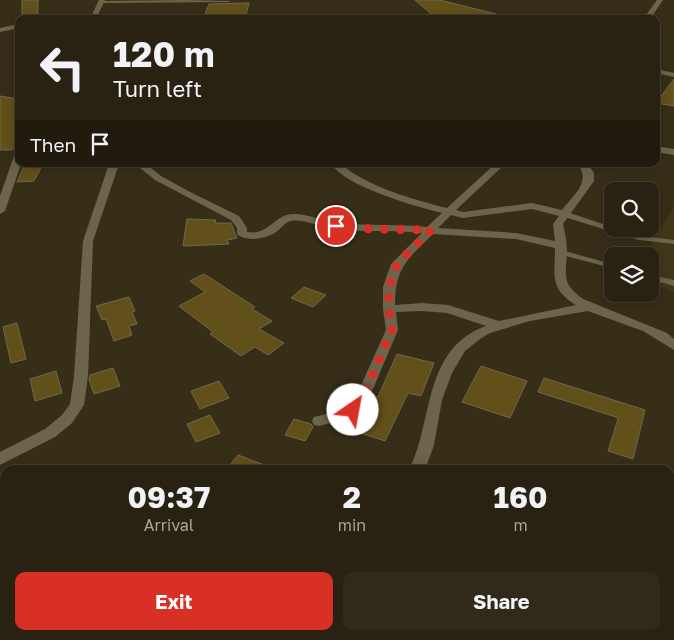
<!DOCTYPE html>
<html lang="en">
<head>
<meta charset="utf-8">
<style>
  :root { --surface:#292212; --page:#312a1b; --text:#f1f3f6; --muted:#a5a49f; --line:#453f32; --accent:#d93025 }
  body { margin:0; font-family:"Golos Text",sans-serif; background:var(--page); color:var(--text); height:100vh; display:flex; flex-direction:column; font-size:19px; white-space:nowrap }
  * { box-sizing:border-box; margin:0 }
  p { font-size:16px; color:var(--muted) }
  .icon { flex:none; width:28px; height:28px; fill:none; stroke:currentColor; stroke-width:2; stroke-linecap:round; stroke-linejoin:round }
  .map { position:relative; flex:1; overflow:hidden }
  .panel { position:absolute; left:0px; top:465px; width:675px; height:175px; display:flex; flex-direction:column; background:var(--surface); border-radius:15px 15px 0 0; box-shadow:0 2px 12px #0003,0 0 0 1px var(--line) }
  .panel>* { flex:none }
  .top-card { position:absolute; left:15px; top:15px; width:645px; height:152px; border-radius:10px; box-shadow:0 2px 12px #0003,0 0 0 1px var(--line); background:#292212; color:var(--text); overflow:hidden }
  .tools { position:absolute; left:604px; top:182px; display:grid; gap:10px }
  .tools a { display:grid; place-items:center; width:55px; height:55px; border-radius:10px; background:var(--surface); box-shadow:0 2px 12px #0003,0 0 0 1px var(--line); font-size:25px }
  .pin { position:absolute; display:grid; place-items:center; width:42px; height:42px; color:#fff; margin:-21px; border:2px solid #fff; border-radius:50%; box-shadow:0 1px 5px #0007 }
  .me { position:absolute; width:55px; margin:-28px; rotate:33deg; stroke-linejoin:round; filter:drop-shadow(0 0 4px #0008) }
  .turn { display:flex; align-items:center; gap:18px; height:105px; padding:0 15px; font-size:22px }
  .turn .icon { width:65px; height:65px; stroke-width:2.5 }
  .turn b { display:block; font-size:35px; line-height:42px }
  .then { display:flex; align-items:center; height:48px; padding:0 15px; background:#0003; gap:10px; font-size:19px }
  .eta { display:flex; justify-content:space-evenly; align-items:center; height:85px; text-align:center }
  .eta b { font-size:30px; font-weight:700; line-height:35px }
  .button { display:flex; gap:10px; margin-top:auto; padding:10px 15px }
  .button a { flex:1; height:58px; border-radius:10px; background:var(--accent); color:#fff; font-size:20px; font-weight:700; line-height:58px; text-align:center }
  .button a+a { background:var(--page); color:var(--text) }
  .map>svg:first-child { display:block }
  .built { fill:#413618 }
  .building { fill:#62501a; stroke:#70674e }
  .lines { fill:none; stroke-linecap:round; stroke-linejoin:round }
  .service { fill:#6d644c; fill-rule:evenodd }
  .minor { fill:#6d644c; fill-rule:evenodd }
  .route { stroke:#d93025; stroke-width:9; stroke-dasharray:0 16.2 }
</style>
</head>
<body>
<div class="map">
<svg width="674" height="640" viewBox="0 0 674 640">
  <rect width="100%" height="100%" fill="#372e18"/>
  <path class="built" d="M674 207V292L650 284V256H644Z"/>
  <g class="building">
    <path d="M22 0H38V14L22 16Z"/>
    <path d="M415 0H440L496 14 495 19H437Z"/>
    <path d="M249 3 245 19H203L209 4Z"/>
    <path d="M674 79V106L656 103Z"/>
    <path d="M0 96 19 99V141L12 150H0Z"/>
    <path d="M25 164H43L34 181 17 182Z"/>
    <path d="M187 219 216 220 215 223H231L237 238 227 240 229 244 183 246Z"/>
    <path d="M204 274 255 307 252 309 272 321 259 329 284 343 268 355 255 347 241 356 210 334 213 332 179 306 205 292 190 281Z"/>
    <path d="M304 287 326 295 313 307 291 298Z"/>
    <path d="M129 297 135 311 132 312 137 324 129 326 132 335 114 341 106 319 102 320 96 306Z"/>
    <path d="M17 323 26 359 11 363 3 327Z"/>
    <path d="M397 354 434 363 421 396 408 393 385 441 348 429 354 417 366 411 372 395 378 397Z"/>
    <path d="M481 366 527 381 510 418 462 402Z"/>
    <path d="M113 368 120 386 94 394 89 380 90 375Z"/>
    <path d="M56 371 62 393 35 401 30 379Z"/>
    <path d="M544 378 645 410 633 459 608 451 618 419 616 417 538 392Z"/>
    <path d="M219 381 229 398 200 409 191 391Z"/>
    <path d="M210 415 220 433 196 442 187 424Z"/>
    <path d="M294 419 311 424 313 427 305 441 285 435Z"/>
    <path d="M238 455 275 469V470H226Z"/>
  </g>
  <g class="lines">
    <g class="service">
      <path d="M185 0 231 1 229 2 101 3 99 2 101 1Z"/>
      <path d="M561 212H567L612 227V229H620L643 236 674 240V244L639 240 561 216Z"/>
      <path d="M558 250H561L612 264V268L558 254 557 252Z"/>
      <path d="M650 275 674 280V286L650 279Z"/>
    </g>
    <g class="minor">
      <path d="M99 0H105L96 19H90Z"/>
      <path d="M657 0H663L650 19H643Z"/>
      <path d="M19 24V28L0 32V28Z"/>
      <path d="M656 69 674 73V77L656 73Z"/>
      <path d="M656 146 674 149V155L656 152Z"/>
      <path d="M19 153V164H21L5 211 0 214V196L14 156Z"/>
      <path d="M109 164H119L93 241 88 376 84 405 72 423 55 437 0 465V452L45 429 62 415 70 404 74 376 83 241Z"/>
      <path d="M135 164H146L161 176 188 191 239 216 247 228V232C270 236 275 212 296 214 310 215 324 221 338 223 368 226 398 224 427 227L442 213C414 206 347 187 331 164H341C366 186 414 200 447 208L495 164H505L456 210 463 212 532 203 562 210C574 194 591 183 578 164H588L594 173V181L563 224C565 233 567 242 567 251 566 276 561 283 583 299L667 333 674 339V350L643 331 588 311 530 321 490 333 480 339 465 351 452 373 442 400 434 445 425 470H409C434 421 422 349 486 326L447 313 422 311 396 312 398 330 364 410 343 420 319 426 314 425 312 421 314 417 339 411 353 403 386 330 383 309V287L391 264 422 233C388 229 355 234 322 226 313 224 300 219 291 221 284 222 280 231 273 234 263 239 245 242 237 234V228L231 220 155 180ZM532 209 559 216 553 224 555 241 516 233 438 228 451 215 463 218ZM433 234 516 239 555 248C555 276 549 288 576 305L499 321 448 305 422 303 395 305C395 267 408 259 433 234Z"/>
      <path d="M354 635H372L370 640H352Z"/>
    </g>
  </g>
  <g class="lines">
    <path class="route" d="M336 226 371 229 431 230 397 264 389 287V309L392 330 359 406 353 410"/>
  </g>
</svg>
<div class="tools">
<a><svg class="icon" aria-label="search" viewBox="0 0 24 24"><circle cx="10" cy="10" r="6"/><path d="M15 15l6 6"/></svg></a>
<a><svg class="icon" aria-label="layers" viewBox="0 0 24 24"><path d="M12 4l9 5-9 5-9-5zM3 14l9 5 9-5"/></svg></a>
</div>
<div class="pin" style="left:336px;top:226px;background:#d93025"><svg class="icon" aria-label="arrive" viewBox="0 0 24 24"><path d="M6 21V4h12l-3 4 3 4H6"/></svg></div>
<svg class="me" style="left:353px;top:410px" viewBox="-20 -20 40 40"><circle r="19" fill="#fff"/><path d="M0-13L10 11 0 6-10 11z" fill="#d93025"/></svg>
<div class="top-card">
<div class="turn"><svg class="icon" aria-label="left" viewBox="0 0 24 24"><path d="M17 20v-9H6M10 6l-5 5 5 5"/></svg><div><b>120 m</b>Turn left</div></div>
<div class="then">Then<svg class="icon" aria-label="arrive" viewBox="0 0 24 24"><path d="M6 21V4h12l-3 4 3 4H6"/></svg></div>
</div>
<section class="panel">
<div class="eta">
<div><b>09:37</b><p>Arrival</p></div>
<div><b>2</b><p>min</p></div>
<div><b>160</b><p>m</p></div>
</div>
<div class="button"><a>Exit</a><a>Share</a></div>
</section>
</div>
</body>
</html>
